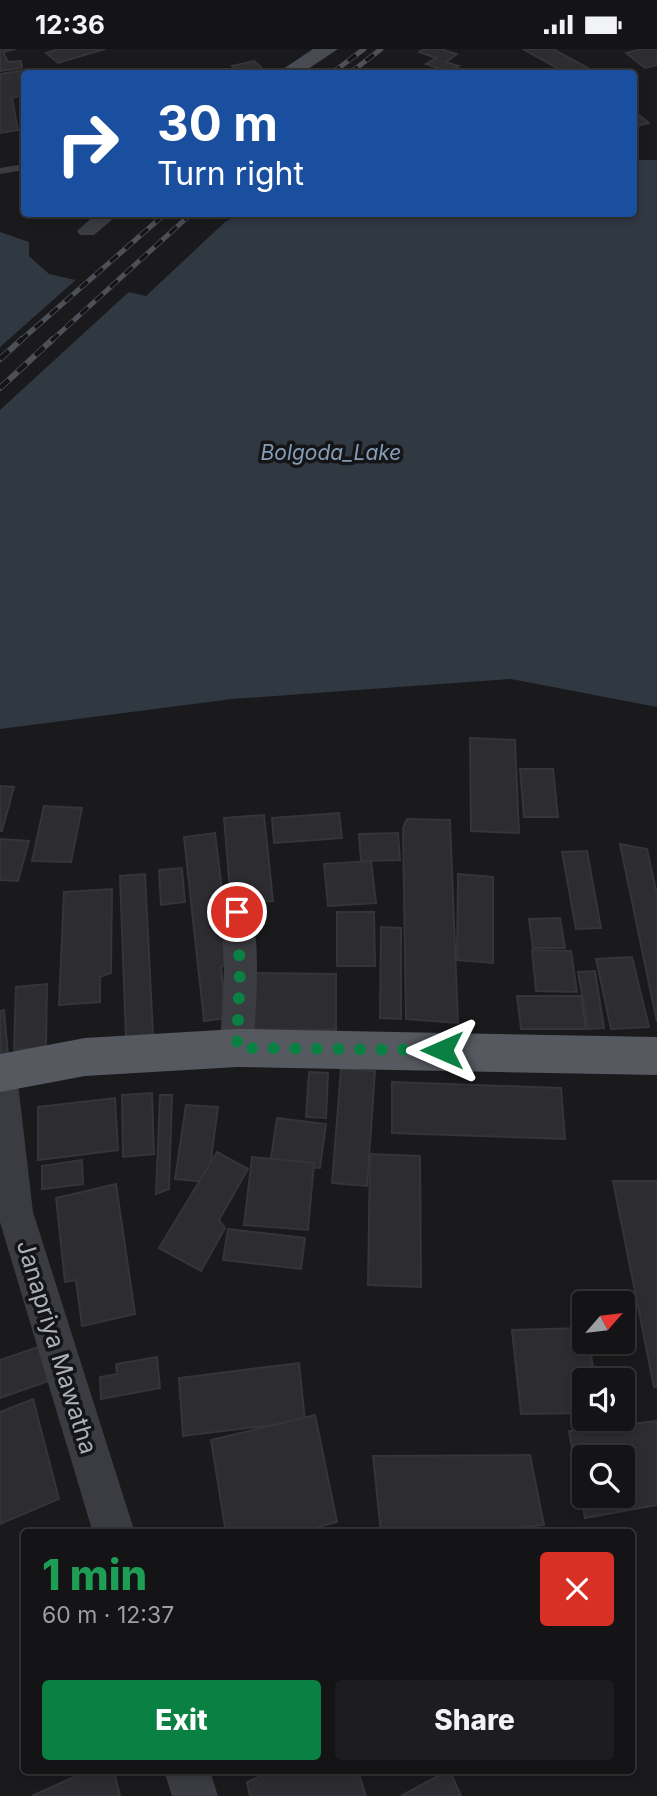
<!DOCTYPE html>
<html lang="en">
<head>
<meta charset="utf-8">
<style>
  :root { --surface:#141416; --page:#1d1d1f; --text:#f1f3f6; --muted:#9d9ea1; --line:#333335; --accent:#0b8043 }
  body { margin:0; font-family:Inter,sans-serif; background:var(--page); color:var(--text); height:100vh; display:flex; flex-direction:column; font-size:26px; white-space:nowrap }
  * { box-sizing:border-box; margin:0 }
  p { font-size:23px; color:var(--muted) }
  .icon { flex:none; width:38px; height:38px; fill:none; stroke:currentColor; stroke-width:2; stroke-linecap:round; stroke-linejoin:round }
  .map { position:relative; flex:1; overflow:hidden }
  .drawer { position:absolute; left:21px; top:1480px; width:614px; height:245px; display:flex; flex-direction:column; background:var(--surface); border-radius:7px; box-shadow:0 4px 10px #0003,0 0 0 2px var(--line) }
  .drawer>* { flex:none }
  .top-card { position:absolute; left:21px; top:21px; width:616px; height:147px; border-radius:7px; box-shadow:0 4px 10px #0003,0 0 0 2px var(--line); background:#1a4fa0; color:#fff; overflow:hidden }
  .needle { width:46px; rotate:62deg }
  .fabs { position:absolute; left:572px; top:1242px; display:grid; gap:14px }
  .fabs a { display:grid; place-items:center; width:63px; height:63px; border-radius:7px; background:var(--surface); box-shadow:0 4px 10px #0003,0 0 0 2px var(--line); font-size:35px }
  .pin { position:absolute; display:grid; place-items:center; width:60px; height:60px; color:#fff; margin:-30px; border:4px solid #fff; border-radius:50%; box-shadow:0 2px 7px #0007 }
  .me { position:absolute; width:77px; margin:-38px; rotate:270deg; stroke-linejoin:round; filter:drop-shadow(0 0 5px #0008) }
  .turn { display:flex; align-items:center; gap:24px; height:147px; padding:0 21px; font-size:32px }
  .turn .icon { width:91px; height:91px; stroke-width:2.5 }
  .turn b { display:block; font-size:49px; line-height:60px }
  .round { display:grid; place-items:center; flex:none; width:74px; height:74px; border-radius:7px; background:var(--page) }
  .headline { display:flex; align-items:center; justify-content:space-between; height:119px; padding:0 21px }
  h1 { font-size:42px; font-weight:800; line-height:52px; color:#1e9e55 }
  .primary-button { display:flex; gap:14px; margin-top:auto; padding:14px 21px }
  .primary-button a { flex:1; height:80px; border-radius:7px; background:var(--accent); color:#fff; font-size:28px; font-weight:800; line-height:80px; text-align:center }
  .primary-button a+a { background:var(--page); color:var(--text) }
  .status { display:flex; justify-content:space-between; align-items:center; height:49px; padding:0 35px; background:var(--surface); direction:ltr }
  .status svg { height:19px; fill:currentColor }
  .map>svg:first-child { display:block }
  .water { fill:#303841 }
  .pier { fill:#1a1a1d }
  .building { fill:#2d2d31; stroke:#343439; stroke-width:2; fill-rule:evenodd }
  .lines { fill:none; stroke-linecap:round; stroke-linejoin:round }
  .lane { fill:#3b3c42; fill-rule:evenodd }
  .street { fill:#3b3c42; fill-rule:evenodd }
  .secondary { fill:#494b52; fill-rule:evenodd }
  .primary { fill:#575961; fill-rule:evenodd }
  .rail-far1-casing { stroke:#4e5057; stroke-width:5 }
  .rail-casing { stroke:#4e5057; stroke-width:6 }
  .rail-far1 { stroke:#151518; stroke-width:3.5; stroke-dasharray:10; stroke-linecap:butt }
  .rail { stroke:#151518; stroke-width:4.5; stroke-dasharray:12; stroke-linecap:butt }
  .route { stroke:#0b8043; stroke-width:12; stroke-dasharray:0 21.6 }
  .labels { text-anchor:middle; dominant-baseline:central; stroke-width:7; stroke-linejoin:round; paint-order:stroke }
  .far-water-label { font-size:21px; font-style:italic; fill:#859cb6; stroke:#151518 }
  .street-label { font-size:24px; fill:#adb1bc; stroke:#151518 }
</style>
</head>
<body>
<div class="status"><b>12:36</b><svg viewBox="0 0 49 12"><path d="M0 12V9h3v3zM5 12V6h3v6zM10 12V3h3v9zM15 12V0h3v12zM26 1h20v11H26zM47 4h2v5h-2z"/></svg></div>
<div class="map">
<svg width="657" height="1747" viewBox="0 0 657 1747">
  <rect width="100%" height="100%" fill="#1a1a1d"/>
  <path class="water" d="M634 111H657V658L511 630 232 650 0 680V183L29 193V207L49 225 146 247 225 173 239 165 634 164Z"/>
  <path class="pier" d="M79 228 132 240 0 361V298Z"/>
  <g class="building">
    <path d="M0 0H16L3 3 8 13 21 12 22 19 0 22Z"/>
    <path d="M58 0H105L58 14 46 4Z"/>
    <path d="M423 0H441L457 5 446 13 459 17 450 23 426 15 436 9 419 3Z"/>
    <path d="M523 0H553L595 23 566 24Z"/>
    <path d="M642 0H657V16L645 19 626 4Z"/>
    <path d="M254 12 267 24H240L232 17Z"/>
    <path d="M32 20 33 24H24V45L12 49 18 81 0 84V25Z"/>
    <path d="M634 62 649 74 634 78Z"/>
    <path d="M470 689 515 691 519 784 471 782Z"/>
    <path d="M520 720H553L558 768H524Z"/>
    <path d="M0 737 14 738 2 782H0Z"/>
    <path d="M44 757 82 759 71 813 32 812Z"/>
    <path d="M339 764 342 789 274 794 272 769Z"/>
    <path d="M264 766 273 852 231 855 224 769Z"/>
    <path d="M407 770 450 771 458 974 406 970 403 779Z"/>
    <path d="M215 784 231 913 221 918 226 969 204 972 184 788Z"/>
    <path d="M398 784 400 811 361 812 359 785Z"/>
    <path d="M0 790 29 792 18 832 0 831Z"/>
    <path d="M620 795 647 800 657 846V973Z"/>
    <path d="M587 802 601 879 576 880 562 803Z"/>
    <path d="M371 812 376 854 328 857 324 815Z"/>
    <path d="M182 819 185 853 161 856 159 821Z"/>
    <path d="M145 825 153 986 126 989 120 827Z"/>
    <path d="M458 825 493 828V914L457 911Z"/>
    <path d="M112 840 111 924 100 928V953L59 956 64 843Z"/>
    <path d="M337 863H374L375 917H337Z"/>
    <path d="M560 869 565 899H533L529 870Z"/>
    <path d="M381 878 401 879V970L380 969Z"/>
    <path d="M532 901 571 902 577 943 536 942Z"/>
    <path d="M632 908 649 978 611 980 596 910Z"/>
    <path d="M595 922 604 979 588 980 578 923Z"/>
    <path d="M256 924 336 925V981L253 980Z"/>
    <path d="M47 935 46 998 14 1001 16 938Z"/>
    <path d="M517 947H581L586 980H521Z"/>
    <path d="M4 961 8 1006 0 1008V962Z"/>
    <path d="M341 1020 375 1022 367 1137 332 1134Z"/>
    <path d="M309 1023 328 1024 326 1069 306 1068Z"/>
    <path d="M392 1033 561 1039 565 1090 392 1084Z"/>
    <path d="M152 1044 154 1105 123 1108 122 1046Z"/>
    <path d="M160 1046H172L169 1140 156 1145Z"/>
    <path d="M115 1049 118 1101 38 1111V1058Z"/>
    <path d="M186 1056 218 1058 208 1133 175 1130Z"/>
    <path d="M277 1069 326 1075 320 1119 270 1115Z"/>
    <path d="M217 1103 248 1120 219 1171 225 1179 201 1222 159 1199Z"/>
    <path d="M370 1105 420 1107 421 1238 368 1236Z"/>
    <path d="M252 1108 314 1114 308 1181 244 1176Z"/>
    <path d="M82 1111 83 1135 42 1140V1117Z"/>
    <path d="M613 1132H657V1338H654Z"/>
    <path d="M116 1135 135 1265 82 1277 76 1231 65 1233 56 1149Z"/>
    <path d="M228 1180 305 1189 301 1220 223 1211Z"/>
    <path d="M584 1279V1293H589L595 1332H584V1364L521 1365 512 1281Z"/>
    <path d="M41 1297 51 1331 0 1349V1311Z"/>
    <path d="M157 1308 160 1339 101 1350 100 1328 117 1325 116 1315Z"/>
    <path d="M299 1314 305 1372 183 1387 179 1329Z"/>
    <path d="M33 1350 59 1450 0 1475V1363Z"/>
    <path d="M315 1366 337 1473 294 1484H226L211 1391Z"/>
    <path d="M657 1372V1456L585 1469 569 1382ZM584 1409H623V1447H584Z"/>
    <path d="M530 1406 544 1476 452 1484H381L373 1407Z"/>
    <path d="M87 1722H114L120 1747H32Z"/>
    <path d="M272 1722H358L366 1747H250L247 1733Z"/>
    <path d="M447 1722H450L461 1747H401Z"/>
  </g>
  <g class="lines">
    <path class="lane" d="M24 115V121L0 125V119Z"/>
    <g class="street">
      <path d="M97 164H120L94 186H80L77 182Z"/>
      <path d="M237 850 248 854C263 885 255 962 254 999L249 1010 237 1014 225 1010 220 999 224 920 221 863 226 854Z"/>
      <path d="M0 1010 12 1015 17 1026 33 1163 135 1484H93L0 1173Z"/>
      <path d="M164 1722H210L218 1747H172Z"/>
    </g>
    <path class="secondary" d="M313 0H338L302 24H277Z"/>
    <path class="primary" d="M237 980 657 988V1026L237 1018 85 1027 0 1043V1005L85 989Z"/>
    <defs>
      <g id="rail-far1">
        <path d="M332 24 364 0"/>
        <path d="M350 24 381 0"/>
        <path d="M20 292 166 164"/>
        <path d="M51 292 192 164"/>
      </g>
      <g id="rail">
        <path d="M0 310 22 290"/>
        <path d="M0 339 53 290"/>
      </g>
    </defs>
    <use href="#rail-far1" class="rail-far1-casing"/>
    <use href="#rail" class="rail-casing"/>
    <use href="#rail-far1" class="rail-far1"/>
    <use href="#rail" class="rail"/>
  </g>
  <g class="lines">
    <path class="route" d="M237 863 240 920 237 999 442 1001"/>
  </g>
  <g class="labels">
    <g class="far-water-label">
      <text x="331" y="403">Bolgoda_Lake</text>
    </g>
    <g class="street-label">
      <text transform="translate(57 1298) rotate(73)">Janapriya Mawatha</text>
    </g>
  </g>
</svg>
<div class="fabs">
<a><svg class="needle" viewBox="-14 -14 28 28"><path d="M0-13l5 13h-10z" fill="#e53935"/><path d="M0 13l5-13h-10z" fill="#9d9ea1"/></svg></a>
<a><svg class="icon" aria-label="sound" viewBox="0 0 24 24"><path d="M4 9h4l5-4v14l-5-4H4zM17 9q2 3 0 6"/></svg></a>
<a><svg class="icon" aria-label="search" viewBox="0 0 24 24"><circle cx="10" cy="10" r="6"/><path d="M15 15l6 6"/></svg></a>
</div>
<div class="pin" style="left:237px;top:863px;background:#d93025"><svg class="icon" aria-label="arrive" viewBox="0 0 24 24"><path d="M6 21V4h12l-3 4 3 4H6"/></svg></div>
<svg class="me" style="left:442px;top:1001px" viewBox="-20 -20 40 40"><path d="M0-17L14 15 0 8-14 15z" fill="#0b8043" stroke="#fff" stroke-width="4"/></svg>
<div class="top-card">
<div class="turn"><svg class="icon" aria-label="right" viewBox="0 0 24 24"><path d="M7 20v-9h11M14 6l5 5-5 5"/></svg><div><b>30 m</b>Turn right</div></div>
</div>
<section class="drawer">
<div class="headline"><div><h1>1 min</h1><p>60 m · 12:37</p></div><a class="round" style="background:#d93025;color:#fff"><svg class="icon" aria-label="close" viewBox="0 0 24 24"><path d="M6 6l12 12M18 6L6 18"/></svg></a></div>
<div class="primary-button"><a>Exit</a><a>Share</a></div>
</section>
</div>
</body>
</html>
